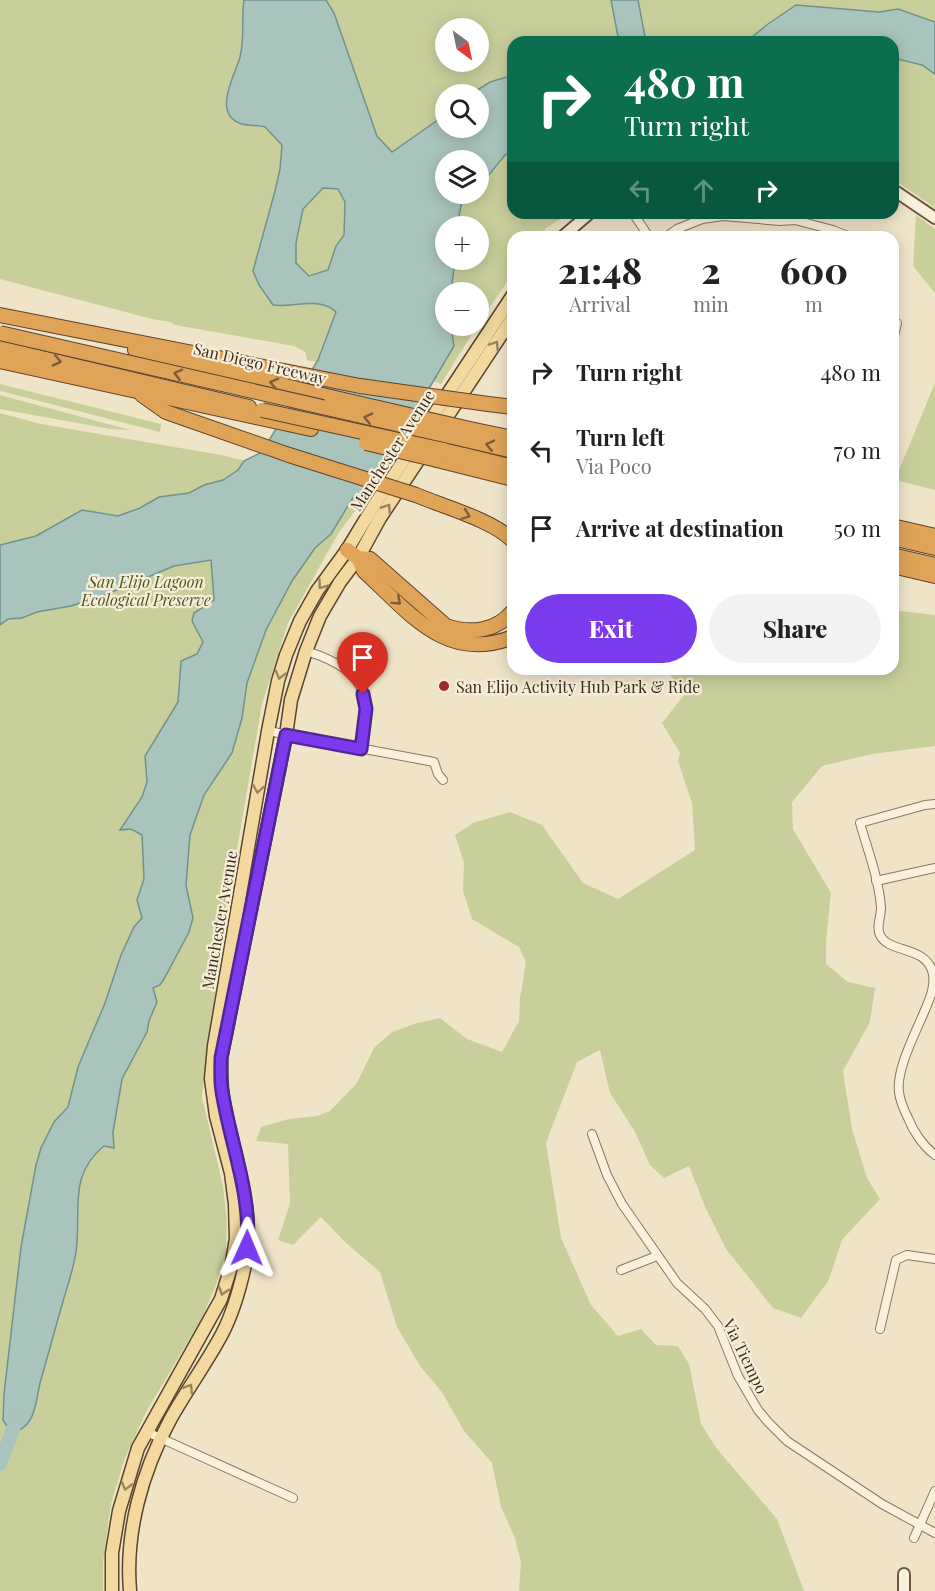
<!DOCTYPE html>
<html lang="en">
<head>
<meta charset="utf-8">
<style>
  :root { --surface:#fff; --page:#f2f2f2; --text:#222; --muted:#767676; --accent:#7c3aed }
  body { margin:0; font-family:"Playfair Display",serif; background:var(--page); color:var(--text); height:100vh; display:flex; flex-direction:column; font-size:22px; white-space:nowrap }
  * { box-sizing:border-box; margin:0 }
  p { font-size:20px; color:var(--muted) }
  .icon { flex:none; width:33px; height:33px; fill:none; stroke:currentColor; stroke-width:2; stroke-linecap:round; stroke-linejoin:round }
  .map { position:relative; flex:1; overflow:hidden }
  .sheet { position:absolute; left:507px; top:231px; width:392px; height:444px; display:flex; flex-direction:column; background:var(--surface); border-radius:18px; box-shadow:0 3px 15px #0003 }
  .sheet>* { flex:none }
  .top-card { position:absolute; left:507px; top:36px; width:392px; height:183px; border-radius:18px; box-shadow:0 3px 15px #0003; background:#0b6e4f; color:#fff; overflow:hidden }
  .needle { width:39px; rotate:147deg }
  .tools { position:absolute; left:435px; top:18px; display:grid; gap:12px }
  .tools a { display:grid; place-items:center; width:54px; height:54px; border-radius:50%; background:var(--surface); box-shadow:0 3px 15px #0003; font-size:30px }
  .pin { position:absolute; display:grid; place-items:center; width:51px; height:51px; color:#fff; margin:-62px -26px; border-radius:50% 50% 50% 0; rotate:-45deg; box-shadow:0 0 6px #0007 }
  .pin .icon { rotate:45deg }
  .me { position:absolute; width:66px; margin:-33px; rotate:1deg; stroke-linejoin:round; filter:drop-shadow(0 0 4px #0008) }
  .turn { display:flex; align-items:center; gap:21px; height:126px; padding:0 18px; font-size:27px }
  .turn .icon { width:78px; height:78px; stroke-width:2.5 }
  .turn b { display:block; font-size:42px; line-height:51px }
  .lanes { display:flex; align-items:center; height:57px; padding:0 18px; background:#0003; justify-content:center; gap:30px; direction:ltr }
  .lanes .off { opacity:.35 }
  .eta { display:flex; justify-content:space-evenly; align-items:center; height:102px; text-align:center }
  .eta b { font-size:36px; font-weight:800; line-height:42px }
  .action { display:flex; gap:12px; margin-top:auto; padding:12px 18px }
  .action a { flex:1; height:69px; border-radius:36px; background:var(--accent); color:#fff; font-size:24px; font-weight:800; line-height:69px; text-align:center }
  .action a+a { background:var(--page); color:var(--text) }
  ul { padding:0; list-style:none }
  li { display:flex; align-items:center; gap:18px; height:78px; padding:0 18px }
  li div { flex:1 }
  li b { display:block; font-size:22px }
  li em { font-style:normal }
  .map>svg:first-child { display:block }
  .green { fill:#c9cf9b; fill-rule:evenodd }
  .water { fill:#a9c4bc; stroke:#6f938a; stroke-width:1.5; fill-rule:evenodd }
  .lines { fill:none; stroke-linecap:round; stroke-linejoin:round }
  .river { stroke:#a9c4bc; stroke-width:14 }
  .street-casing { stroke:#8d765c; stroke-width:10 }
  .secondary-casing { stroke:#6f573f; stroke-width:14 }
  .primary-casing { stroke:#5b4430; stroke-width:15 }
  .highway-casing { stroke:#5b4430; stroke-width:16 }
  .street { stroke:#faf1dc; stroke-width:8 }
  .secondary { stroke:#faf1dc; stroke-width:10 }
  .primary { stroke:#f3d9a0; stroke-width:12 }
  .highway { stroke:#e0a458; stroke-width:14 }
  .highway-bridge-casing { stroke:#5b4430; stroke-width:16; stroke-linecap:butt }
  .highway-bridge { stroke:#e0a458; stroke-width:14 }
  .oneway { stroke:#988460 }
  .oneway2 { stroke:#7e5d36 }
  .route-casing { stroke:#51269a; stroke-width:15 }
  .route { stroke:#7c3aed; stroke-width:10 }
  .poi-dot { fill:#9e2a2b; stroke:#f7eed8; stroke-width:2 }
  .labels { text-anchor:middle; dominant-baseline:central; stroke-width:4.5; stroke-linejoin:round; paint-order:stroke }
  .street-label { font-size:16px; fill:#3d2e20; stroke:#f7eed8 }
  .park-label { font-size:16px; font-style:italic; fill:#4d5a26; stroke:#f7eed8 }
  .poi-label { font-size:16px; fill:#3d2e20; stroke:#f7eed8; text-anchor:start }
</style>
</head>
<body>
<div class="map">
<svg width="935" height="1591" viewBox="0 0 935 1591">
  <rect width="100%" height="100%" fill="#f0e4c8"/>
  <g class="green">
    <path d="M0 0H935V208L893 179 892 42H513V213H570L546 228 540 237H513V273L479 323 478 292H446V326H477L441 384 325 343 317 362 307 360 305 352 294 346 175 325 170 322 152 319 0 279ZM446 28H478V62H446ZM446 94H478V128H446ZM446 160H478V194H446ZM446 226H478V260H446Z"/>
    <path d="M916 215 935 229V293L913 266Z"/>
    <path d="M935 383V490L895 480Z"/>
    <path d="M0 384 161 424 160 432 0 391Z"/>
    <path d="M0 395 130 430 110 429 0 409Z"/>
    <path d="M0 413 41 424 221 455 370 490 338 534 288 623 262 704 225 919 202 1097 223 1186 227 1221 226 1253 216 1285 202 1318 145 1414 125 1458 111 1504 103 1563V1591H0Z"/>
    <path d="M893 610 935 615V746L872 754 822 766 792 802 793 829 831 893 826 942V964L848 982 875 988 870 1022 843 1071 852 1129 867 1178 880 1199 842 1240 829 1280 801 1318 773 1308 726 1249 706 1209 689 1166 664 1178 650 1165 634 1130 610 1093 600 1050 577 1062 546 1143 561 1238 591 1305 618 1336 641 1329 656 1345 678 1346 689 1364 701 1424 717 1449 777 1519 804 1591H519L521 1562 515 1538 501 1507 492 1463 464 1431 442 1392 420 1366 397 1327 380 1272 346 1243 321 1217 293 1245 278 1240 290 1203 288 1144 256 1141 261 1127 289 1119 317 1116 330 1111 357 1083 374 1048 392 1032 417 1023 440 1018 467 1039 502 1052 519 1021 520 998 526 962 519 947 472 919 463 891 464 863 455 835 473 823 510 812 542 825 583 883 618 899 695 850 692 803 678 761 680 753 662 723 684 695 666 669H892Z"/>
  </g>
  <g class="water">
    <path d="M244 0H326L334 13 377 136 392 152 445 115 446 128H478V94H471L490 82 513 75V151L505 155 479 187 478 160H446V194H471L462 201 457 226H446V260H455L451 292H446V326H451L454 346 365 497 354 496 331 534 315 548 292 581 266 630 247 683 242 718 232 753 204 795 190 835 186 885 193 918 189 932 164 979 160 985 153 988 157 1002 149 1021 147 1032 122 1079 113 1132 114 1148 104 1146C67 1176 82 1212 76 1252 73 1271 67 1287 62 1305 55 1329 49 1352 42 1376 37 1390 38 1407 30 1420 25 1428 20 1430 12 1433L3 1420 4 1394 21 1247 36 1165 41 1148 54 1122 68 1107 78 1067 105 1003 121 955 134 927 142 918 137 900 144 879 142 835 131 829 120 830 142 797 147 782 145 756 178 702 181 661 197 654 203 642 192 621 194 613 214 600 211 560 174 566 100 597 71 606 37 612 22 618 8 619 0 625V545L36 536 82 510 118 516 140 508 159 497 189 493 204 485 223 480 238 470 244 461 262 452 318 360 336 312C319 296 293 308 273 305L259 285 253 271 275 191 280 169 282 145 265 127C258 125 249 126 242 124 211 115 235 75 240 57 245 37 241 19 244 0ZM323 188 338 189 345 202 344 235 336 246 328 270 309 276 296 263V243L303 209Z"/>
    <path d="M611 0H638L646 42H619Z"/>
    <path d="M796 5 879 12 898 9 935 22V74L922 65 893 58 892 42H746L768 24Z"/>
  </g>
  <g class="lines">
    <path class="river" d="M0 1464 17 1418"/>
    <defs>
      <g id="street">
        <path d="M633 213 649 237"/>
        <path d="M666 237 677 229 702 219 723 216 780 221 795 220 833 230 850 237"/>
        <path d="M892 344 897 323"/>
        <path d="M306 651C335 660 363 673 366 707 367 721 362 736 361 749"/>
        <path d="M268 731 434 762 438 774 443 780"/>
        <path d="M935 804 925 805 860 823C868 851 879 879 881 908 881 917 876 927 880 935 889 954 927 945 933 974 935 987 930 998 925 1010 916 1032 896 1069 899 1092 900 1101 904 1110 908 1118 913 1131 923 1146 935 1155"/>
        <path d="M876 881 935 868"/>
        <path d="M592 1134 607 1175 622 1204 677 1283 705 1309 718 1326 738 1376 758 1410 768 1422 787 1441 882 1504 935 1533"/>
        <path d="M621 1270 657 1256"/>
        <path d="M880 1329 896 1260 907 1255 935 1259"/>
        <path d="M147 1432 293 1498"/>
        <path d="M914 1538 935 1491"/>
      </g>
      <g id="secondary">
        <path d="M892 189 935 218"/>
        <path d="M562 237 590 213"/>
        <path d="M904 1591V1574"/>
      </g>
      <g id="primary">
        <path d="M112 1591V1553L119 1511 138 1448 221 1299 231 1267 236 1239 235 1204 231 1173 216 1116 211 1079 214 1046 268 731 278 681 286 655 300 621 317 591 347 550 373 507 513 295"/>
        <path d="M130 1591C125 1532 142 1472 170 1420 186 1391 206 1364 222 1334 233 1313 240 1288 245 1265 257 1205 229 1148 222 1090 221 1079 221 1068 221 1058L286 735 291 700 306 651 320 616 340 582 358 558 380 518 513 317"/>
      </g>
      <g id="highway">
        <path d="M0 315 360 386"/>
        <path d="M0 348 249 407"/>
        <path d="M135 350 331 397"/>
        <path d="M0 361 311 429"/>
        <path d="M142 395 166 412 289 455"/>
        <path d="M488 404 513 407"/>
        <path d="M470 429 513 438"/>
        <path d="M466 440 513 451"/>
        <path d="M444 450 513 467"/>
        <path d="M437 460 513 479"/>
        <path d="M416 495C442 506 495 521 513 541"/>
        <path d="M892 526 935 536"/>
        <path d="M892 538 935 548"/>
        <path d="M347 550 358 558 364 571C409 612 446 664 513 637"/>
        <path d="M892 555 935 565"/>
        <path d="M358 558 370 559 446 626C470 634 496 632 513 611"/>
        <path d="M892 566 935 576"/>
      </g>
    </defs>
    <use href="#street" class="street-casing"/>
    <use href="#secondary" class="secondary-casing"/>
    <use href="#primary" class="primary-casing"/>
    <use href="#highway" class="highway-casing"/>
    <use href="#street" class="street"/>
    <use href="#secondary" class="secondary"/>
    <use href="#primary" class="primary"/>
    <use href="#highway" class="highway"/>
    <defs>
      <g id="highway-bridge">
        <path d="M0 333 466 440"/>
        <path d="M360 386 488 404"/>
        <path d="M331 397 470 429"/>
        <path d="M262 410 444 450"/>
        <path d="M366 443 437 460"/>
        <path d="M289 455 416 495"/>
      </g>
    </defs>
    <use href="#highway-bridge" class="highway-bridge-casing"/>
    <use href="#highway-bridge" class="highway-bridge"/>
  </g>
  <defs><path id="oneway-chevron" d="M-2-3.5L2.5 0L-2 3.5" fill="none" stroke-width="1.6" stroke-linecap="round" stroke-linejoin="round" transform="scale(1.5)"/></defs>
  <g class="oneway">
    <use href="#oneway-chevron" transform="translate(495 345) rotate(-56)"/>
    <use href="#oneway-chevron" transform="translate(387 508) rotate(-57)"/>
    <use href="#oneway-chevron" transform="translate(322 585) rotate(126)"/>
    <use href="#oneway-chevron" transform="translate(280 675) rotate(106)"/>
    <use href="#oneway-chevron" transform="translate(258 789) rotate(100)"/>
    <use href="#oneway-chevron" transform="translate(223 1291) rotate(108)"/>
    <use href="#oneway-chevron" transform="translate(189 1388) rotate(-59)"/>
    <use href="#oneway-chevron" transform="translate(126 1486) rotate(106)"/>
  </g>
  <g class="oneway2">
    <use href="#oneway-chevron" transform="translate(57 361) rotate(13)"/>
    <use href="#oneway-chevron" transform="translate(178 374) rotate(-166)"/>
    <use href="#oneway-chevron" transform="translate(274 383) rotate(-167)"/>
    <use href="#oneway-chevron" transform="translate(368 418) rotate(-167)"/>
    <use href="#oneway-chevron" transform="translate(490 445) rotate(-167)"/>
    <use href="#oneway-chevron" transform="translate(466 515) rotate(21)"/>
    <use href="#oneway-chevron" transform="translate(397 601) rotate(42)"/>
  </g>
  <g class="lines">
    <defs>
      <path id="route" d="M247 1248C252 1194 230 1143 222 1091 220 1080 221 1068 221 1058L286 735 361 749 366 709 363 694"/>
    </defs>
    <use href="#route" class="route-casing"/>
    <use href="#route" class="route"/>
  </g>
  <circle class="poi-dot" cx="444" cy="686" r="6"/>
  <g class="labels">
    <g class="street-label">
      <text transform="translate(260 363) rotate(13)">San Diego Freeway</text>
      <text transform="translate(392 450) rotate(-57)">Manchester Avenue</text>
      <text transform="translate(219 920) rotate(-80)">Manchester Avenue</text>
      <text transform="translate(746 1356) rotate(64)">Via Tiempo</text>
    </g>
    <g class="park-label">
      <text x="146" y="581">San Elijo Lagoon<tspan x="146" dy="18">Ecological Preserve</tspan></text>
    </g>
    <g class="poi-label">
      <text x="456" y="686">San Elijo Activity Hub Park &amp; Ride</text>
    </g>
  </g>
</svg>
<div class="tools">
<a><svg class="needle" viewBox="-14 -14 28 28"><path d="M0-13l5 13h-10z" fill="#e53935"/><path d="M0 13l5-13h-10z" fill="#767676"/></svg></a>
<a><svg class="icon" aria-label="search" viewBox="0 0 24 24"><circle cx="10" cy="10" r="6"/><path d="M15 15l6 6"/></svg></a>
<a><svg class="icon" aria-label="layers" viewBox="0 0 24 24"><path d="M12 4l9 5-9 5-9-5zM3 14l9 5 9-5"/></svg></a>
<a>+</a>
<a>−</a>
</div>
<div class="pin" style="left:363px;top:694px;background:#d93025"><svg class="icon" aria-label="arrive" viewBox="0 0 24 24"><path d="M6 21V4h12l-3 4 3 4H6"/></svg></div>
<svg class="me" style="left:247px;top:1248px" viewBox="-20 -20 40 40"><path d="M0-17L14 15 0 8-14 15z" fill="#7c3aed" stroke="#fff" stroke-width="4"/></svg>
<div class="top-card">
<div class="turn"><svg class="icon" aria-label="right" viewBox="0 0 24 24"><path d="M7 20v-9h11M14 6l5 5-5 5"/></svg><div><b>480 m</b>Turn right</div></div>
<div class="lanes"><svg class="icon off" aria-label="left" viewBox="0 0 24 24"><path d="M17 20v-9H6M10 6l-5 5 5 5"/></svg><svg class="icon off" aria-label="ahead" viewBox="0 0 24 24"><path d="M12 20V5M6 11l6-6 6 6"/></svg><svg class="icon" aria-label="right" viewBox="0 0 24 24"><path d="M7 20v-9h11M14 6l5 5-5 5"/></svg></div>
</div>
<section class="sheet">
<div class="eta">
<div><b>21:48</b><p>Arrival</p></div>
<div><b>2</b><p>min</p></div>
<div><b>600</b><p>m</p></div>
</div>
<ul>
<li><svg class="icon" aria-label="right" viewBox="0 0 24 24"><path d="M7 20v-9h11M14 6l5 5-5 5"/></svg><div><b>Turn right</b></div><em>480 m</em></li>
<li><svg class="icon" aria-label="left" viewBox="0 0 24 24"><path d="M17 20v-9H6M10 6l-5 5 5 5"/></svg><div><b>Turn left</b><p>Via Poco</p></div><em>70 m</em></li>
<li><svg class="icon" aria-label="arrive" viewBox="0 0 24 24"><path d="M6 21V4h12l-3 4 3 4H6"/></svg><div><b>Arrive at destination</b></div><em>50 m</em></li>
</ul>
<div class="action"><a>Exit</a><a>Share</a></div>
</section>
</div>
</body>
</html>
